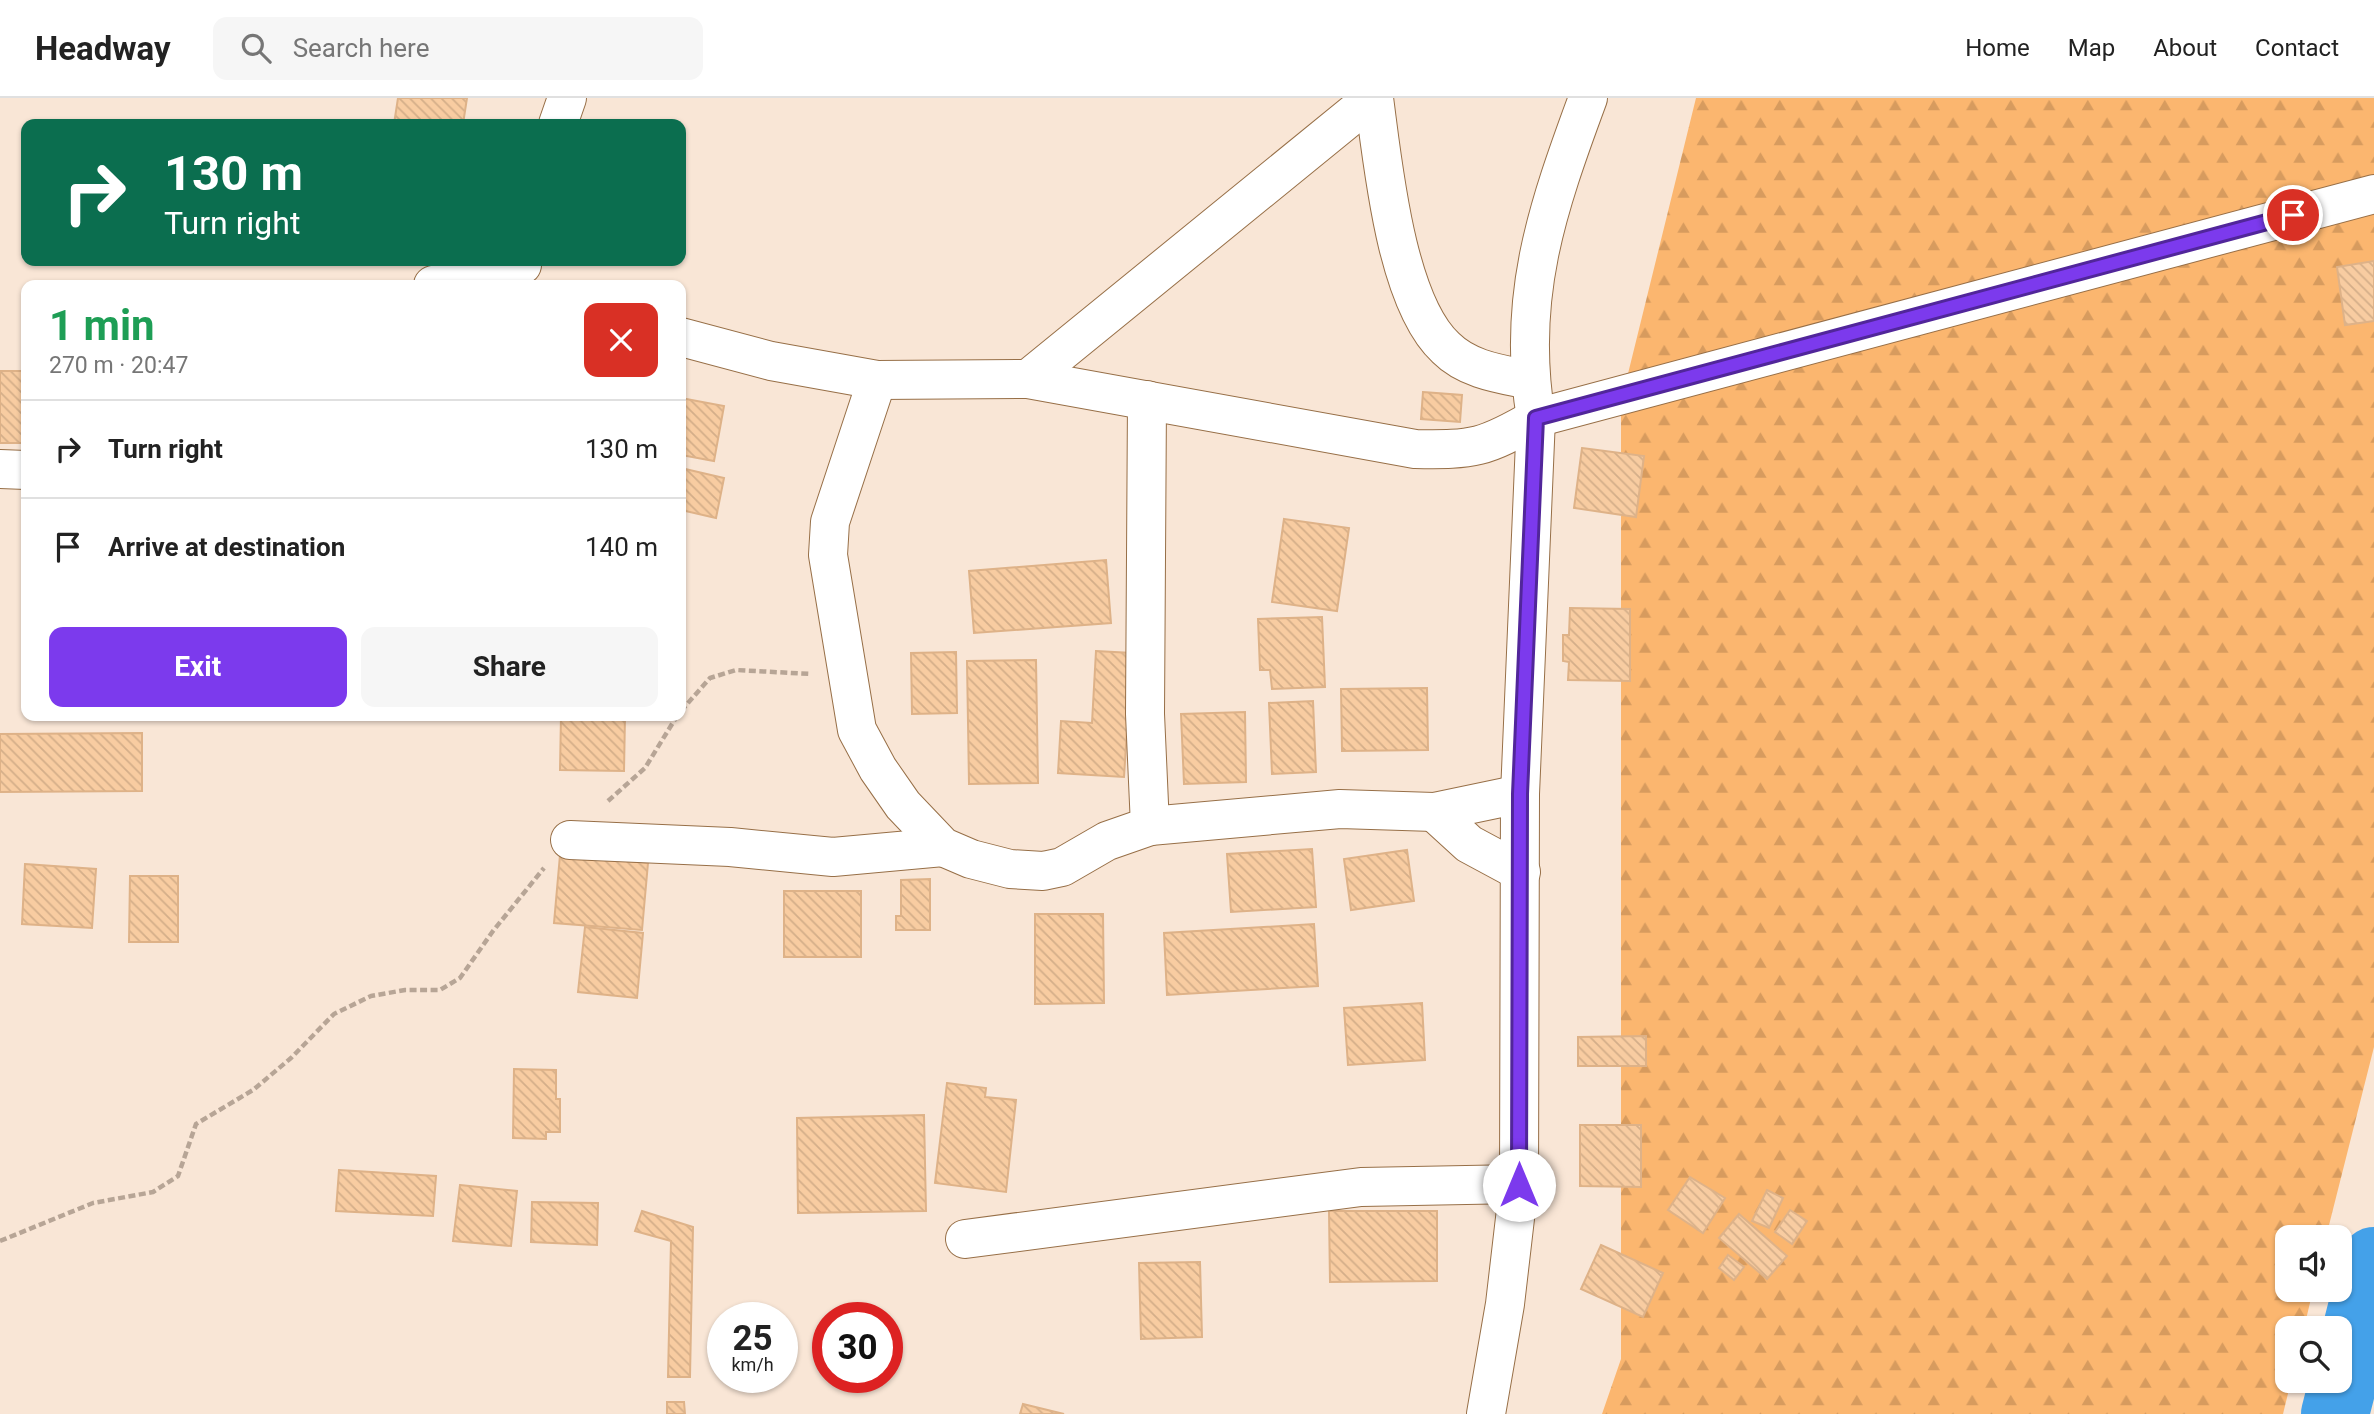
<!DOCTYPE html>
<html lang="en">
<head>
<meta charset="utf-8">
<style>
  :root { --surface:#fff; --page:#f6f6f6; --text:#222; --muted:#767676; --line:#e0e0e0; --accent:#7c3aed }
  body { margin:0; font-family:Roboto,sans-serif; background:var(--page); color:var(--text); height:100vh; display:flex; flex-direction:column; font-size:26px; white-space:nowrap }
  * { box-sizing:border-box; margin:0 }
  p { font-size:23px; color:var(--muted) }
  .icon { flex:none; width:38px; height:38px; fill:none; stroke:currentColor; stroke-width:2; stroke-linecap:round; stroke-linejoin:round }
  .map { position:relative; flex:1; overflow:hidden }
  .panel { position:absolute; left:21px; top:182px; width:665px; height:441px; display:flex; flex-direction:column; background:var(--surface); border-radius:14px; box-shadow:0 2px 5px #0004 }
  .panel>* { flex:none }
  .hud { position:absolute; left:21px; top:21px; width:665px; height:147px; border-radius:14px; box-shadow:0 2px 5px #0004; background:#0b6e4f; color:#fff; overflow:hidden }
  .tools { position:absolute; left:2275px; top:1127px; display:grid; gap:14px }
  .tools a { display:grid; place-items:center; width:77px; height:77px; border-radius:14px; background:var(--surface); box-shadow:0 2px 5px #0004; font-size:35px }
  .speed { position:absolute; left:707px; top:1204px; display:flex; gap:14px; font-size:35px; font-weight:700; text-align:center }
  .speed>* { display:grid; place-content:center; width:91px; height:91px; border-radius:50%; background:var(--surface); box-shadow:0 2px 5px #0004; line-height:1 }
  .speed small { font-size:18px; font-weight:400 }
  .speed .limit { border:10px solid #d22; background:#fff; color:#111 }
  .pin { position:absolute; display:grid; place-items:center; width:60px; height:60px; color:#fff; margin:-30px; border:4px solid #fff; border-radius:50%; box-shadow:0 2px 7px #0007 }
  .me { position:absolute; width:77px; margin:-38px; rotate:0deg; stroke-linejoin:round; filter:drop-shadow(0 0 5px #0008) }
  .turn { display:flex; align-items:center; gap:24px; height:147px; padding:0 28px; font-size:32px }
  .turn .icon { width:91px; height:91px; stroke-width:2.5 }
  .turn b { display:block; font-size:49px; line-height:60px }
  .round { display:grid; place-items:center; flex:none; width:74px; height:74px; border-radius:14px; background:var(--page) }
  .head { display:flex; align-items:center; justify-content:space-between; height:119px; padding:0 28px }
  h1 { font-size:42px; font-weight:700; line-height:52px; color:#1e9e55 }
  .primary-button { display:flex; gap:14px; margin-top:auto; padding:14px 28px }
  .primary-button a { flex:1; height:80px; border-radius:14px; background:var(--accent); color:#fff; font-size:28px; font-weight:700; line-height:80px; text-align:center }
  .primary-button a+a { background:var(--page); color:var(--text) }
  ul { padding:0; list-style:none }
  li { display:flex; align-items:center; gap:21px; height:98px; padding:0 28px; border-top:2px solid var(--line) }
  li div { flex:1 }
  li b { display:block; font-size:26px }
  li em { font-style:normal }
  header { display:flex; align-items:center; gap:42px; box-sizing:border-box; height:98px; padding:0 35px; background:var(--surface); border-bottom:2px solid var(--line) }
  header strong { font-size:33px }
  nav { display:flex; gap:38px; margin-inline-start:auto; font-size:24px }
  .search { width:490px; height:63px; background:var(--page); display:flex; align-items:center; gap:18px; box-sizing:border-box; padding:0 24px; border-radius:14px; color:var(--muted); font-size:26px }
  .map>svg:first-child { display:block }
  .forest { fill:url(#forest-firs) }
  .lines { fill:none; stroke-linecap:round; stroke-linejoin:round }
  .river { stroke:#44a1e9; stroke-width:68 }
  .building { fill:url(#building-back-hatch); stroke:#deb288; stroke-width:2 }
  .street-casing { stroke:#976f47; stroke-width:40 }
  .path { stroke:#b7a596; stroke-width:4.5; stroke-dasharray:7 3.5; stroke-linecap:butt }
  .street { stroke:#fff; stroke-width:38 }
  .route-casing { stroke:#51269a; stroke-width:18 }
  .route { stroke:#7c3aed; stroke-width:12 }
</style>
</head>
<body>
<header>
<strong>Headway</strong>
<div class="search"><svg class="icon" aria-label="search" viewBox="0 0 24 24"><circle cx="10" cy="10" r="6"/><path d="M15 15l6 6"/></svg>Search here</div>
<nav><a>Home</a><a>Map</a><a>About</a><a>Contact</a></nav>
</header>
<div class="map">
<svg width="2374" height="1316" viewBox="0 0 2374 1316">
  <defs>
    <pattern id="forest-firs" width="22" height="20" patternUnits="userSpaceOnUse" patternTransform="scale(1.75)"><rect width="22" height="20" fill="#fbb66f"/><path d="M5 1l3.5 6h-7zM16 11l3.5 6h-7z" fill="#d79b5e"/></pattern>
    <pattern id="building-back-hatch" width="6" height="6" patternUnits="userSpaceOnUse" patternTransform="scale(1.75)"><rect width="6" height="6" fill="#f8cca1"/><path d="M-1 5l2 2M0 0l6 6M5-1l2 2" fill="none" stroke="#d4ae89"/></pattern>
  </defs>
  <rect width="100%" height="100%" fill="#f9e6d6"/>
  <path class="forest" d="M1696 0H2374V949L2326 1139H2287V1192H2313L2304 1230H2287V1283H2291L2283 1316H1602L1621 1261V304Z"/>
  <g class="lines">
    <path class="river" d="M2335 1316 2374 1163"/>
  </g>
  <g class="building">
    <path d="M398 0H467L463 26H394Z"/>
    <path d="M2374 163V223L2345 227 2337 169Z"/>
    <rect x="0" y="273" width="26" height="72"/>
    <path d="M1423 294 1462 297 1460 324 1421 321Z"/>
    <path d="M681 300 724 308 714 363 681 357Z"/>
    <path d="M1582 350 1644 358 1636 419 1574 410Z"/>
    <path d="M681 370 724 380 716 420 681 412Z"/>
    <path d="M1284 421 1349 430 1337 513 1272 504Z"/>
    <path d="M1106 462 1111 525 974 535 969 473Z"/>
    <path d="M1570 510 1630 511V583L1568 582 1569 564 1563 563V537H1569Z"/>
    <path d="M1322 519 1325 589 1272 591 1270 572H1260L1258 521Z"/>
    <path d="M1096 553 1132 555 1124 679 1058 675 1061 623 1092 625Z"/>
    <path d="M956 554 957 615 912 616 911 555Z"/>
    <path d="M1036 562 1038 685 969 686 967 563Z"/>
    <path d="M1427 590 1428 652 1342 653 1341 591Z"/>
    <path d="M1313 603 1316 674 1272 676 1269 605Z"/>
    <path d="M1245 614 1246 684 1184 686 1181 616Z"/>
    <path d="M561 618H625L624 673 560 672Z"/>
    <path d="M142 635V693L0 694V636Z"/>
    <path d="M1312 751 1316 809 1231 814 1227 756Z"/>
    <path d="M1407 752 1414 803 1351 812 1344 761Z"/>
    <path d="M560 757 648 765 642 832 554 825Z"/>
    <path d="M25 766 96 771 92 830 22 826Z"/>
    <path d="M130 778H178V844H129Z"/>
    <path d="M930 781V832H896V818H901V782Z"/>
    <rect x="784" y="793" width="77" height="66"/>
    <path d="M1035 816H1103L1104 905 1035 906Z"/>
    <path d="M1314 826 1318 888 1167 897 1164 835Z"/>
    <path d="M585 829 643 835 637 900 578 894Z"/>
    <path d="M1422 905 1425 962 1348 967 1344 910Z"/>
    <path d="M1646 938V968H1578V939Z"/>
    <path d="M514 971 556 972V1001H560V1034H546V1041L513 1040Z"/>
    <path d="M947 985 986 990 985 999 1016 1002 1006 1094 935 1085Z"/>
    <path d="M924 1017 926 1113 798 1115 797 1020Z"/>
    <path d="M1580 1027H1641V1089L1580 1088Z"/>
    <path d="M339 1072 436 1078 433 1118 336 1113Z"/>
    <path d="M1690 1079 1725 1100 1703 1135 1668 1112Z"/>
    <path d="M460 1087 517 1093 511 1148 453 1143Z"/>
    <path d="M1767 1092 1783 1100 1769 1130 1752 1123Z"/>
    <path d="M532 1104 598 1105 597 1147 531 1144Z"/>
    <path d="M1790 1112 1807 1123 1792 1146 1775 1134Z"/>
    <path d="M642 1113 693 1129 690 1279H668L671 1143 635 1133Z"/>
    <path d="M1329 1113H1437V1183L1330 1184Z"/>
    <path d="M1739 1116 1787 1158 1767 1181 1719 1140Z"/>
    <path d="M1601 1147 1663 1175 1643 1219 1581 1191Z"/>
    <path d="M1728 1157 1744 1169 1734 1182 1719 1170Z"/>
    <path d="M1200 1164 1202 1239 1141 1241 1139 1165Z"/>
    <path d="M667 1304H684L685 1316H667Z"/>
    <path d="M1023 1306 1064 1316H1020Z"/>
  </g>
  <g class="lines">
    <defs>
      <g id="street">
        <path d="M1374 0C1383 67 1396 204 1446 250 1468 272 1501 276 1530 282"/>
        <path d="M558 26 567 0"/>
        <path d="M433 187 522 167"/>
        <path d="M681 239 771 263 877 282 1028 281 1415 351C1474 352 1485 350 1536 320L2374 96"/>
        <path d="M1028 281 1373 0"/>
        <path d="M877 282 830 424 828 457 857 632 878 671 903 707 943 749 971 761 1010 771 1043 773 1062 769 1107 743 1150 728 1145 616 1147 302"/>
        <path d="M0 371 26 372"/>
        <path d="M1434 714 1469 746 1521 774"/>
        <path d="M1150 728 1340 711 1434 714 1520 696"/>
        <path d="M570 742 730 749 833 759 943 749"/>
        <path d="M965 1141 1361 1089 1519 1086"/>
        <path d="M1486 1316 1505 1206 1519 1086 1520 696 1536 320C1516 200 1547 111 1588 0"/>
      </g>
    </defs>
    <use href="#street" class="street-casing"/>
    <g class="path">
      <path d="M681 613 710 580 736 572 811 576"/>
      <path d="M608 703 645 670 677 618"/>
      <path d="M0 1143 93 1105 153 1094 178 1078 196 1026 253 992 291 960 334 916 371 898 405 892H440L460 880 493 833 544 770"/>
    </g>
    <use href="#street" class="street"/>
  </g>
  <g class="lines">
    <defs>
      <path id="route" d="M1519 1087 1520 696 1536 320 2293 117"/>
    </defs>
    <use href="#route" class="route-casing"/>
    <use href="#route" class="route"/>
  </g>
</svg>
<div class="tools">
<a><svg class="icon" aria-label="sound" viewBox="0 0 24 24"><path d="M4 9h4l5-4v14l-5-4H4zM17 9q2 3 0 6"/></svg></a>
<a><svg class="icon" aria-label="search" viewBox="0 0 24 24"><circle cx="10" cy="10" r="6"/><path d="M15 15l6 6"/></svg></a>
</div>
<div class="speed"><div>25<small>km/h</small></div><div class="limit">30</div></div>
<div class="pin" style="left:2293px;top:117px;background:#d93025"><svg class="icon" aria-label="arrive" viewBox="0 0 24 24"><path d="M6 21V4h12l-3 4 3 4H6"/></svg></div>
<svg class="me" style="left:1519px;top:1087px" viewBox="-20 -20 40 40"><circle r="19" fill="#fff"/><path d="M0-13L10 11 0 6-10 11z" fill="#7c3aed"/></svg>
<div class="hud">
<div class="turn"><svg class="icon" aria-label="right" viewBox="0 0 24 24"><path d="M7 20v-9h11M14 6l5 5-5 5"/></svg><div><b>130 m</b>Turn right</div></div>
</div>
<section class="panel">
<div class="head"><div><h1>1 min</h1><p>270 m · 20:47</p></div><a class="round" style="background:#d93025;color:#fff"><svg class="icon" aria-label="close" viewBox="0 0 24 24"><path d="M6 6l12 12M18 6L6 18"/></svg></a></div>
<ul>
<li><svg class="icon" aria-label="right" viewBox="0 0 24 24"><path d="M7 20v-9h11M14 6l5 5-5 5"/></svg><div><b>Turn right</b></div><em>130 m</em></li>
<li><svg class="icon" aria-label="arrive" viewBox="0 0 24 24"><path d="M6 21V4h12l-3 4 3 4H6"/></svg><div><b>Arrive at destination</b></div><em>140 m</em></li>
</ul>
<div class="primary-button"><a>Exit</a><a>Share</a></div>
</section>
</div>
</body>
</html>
